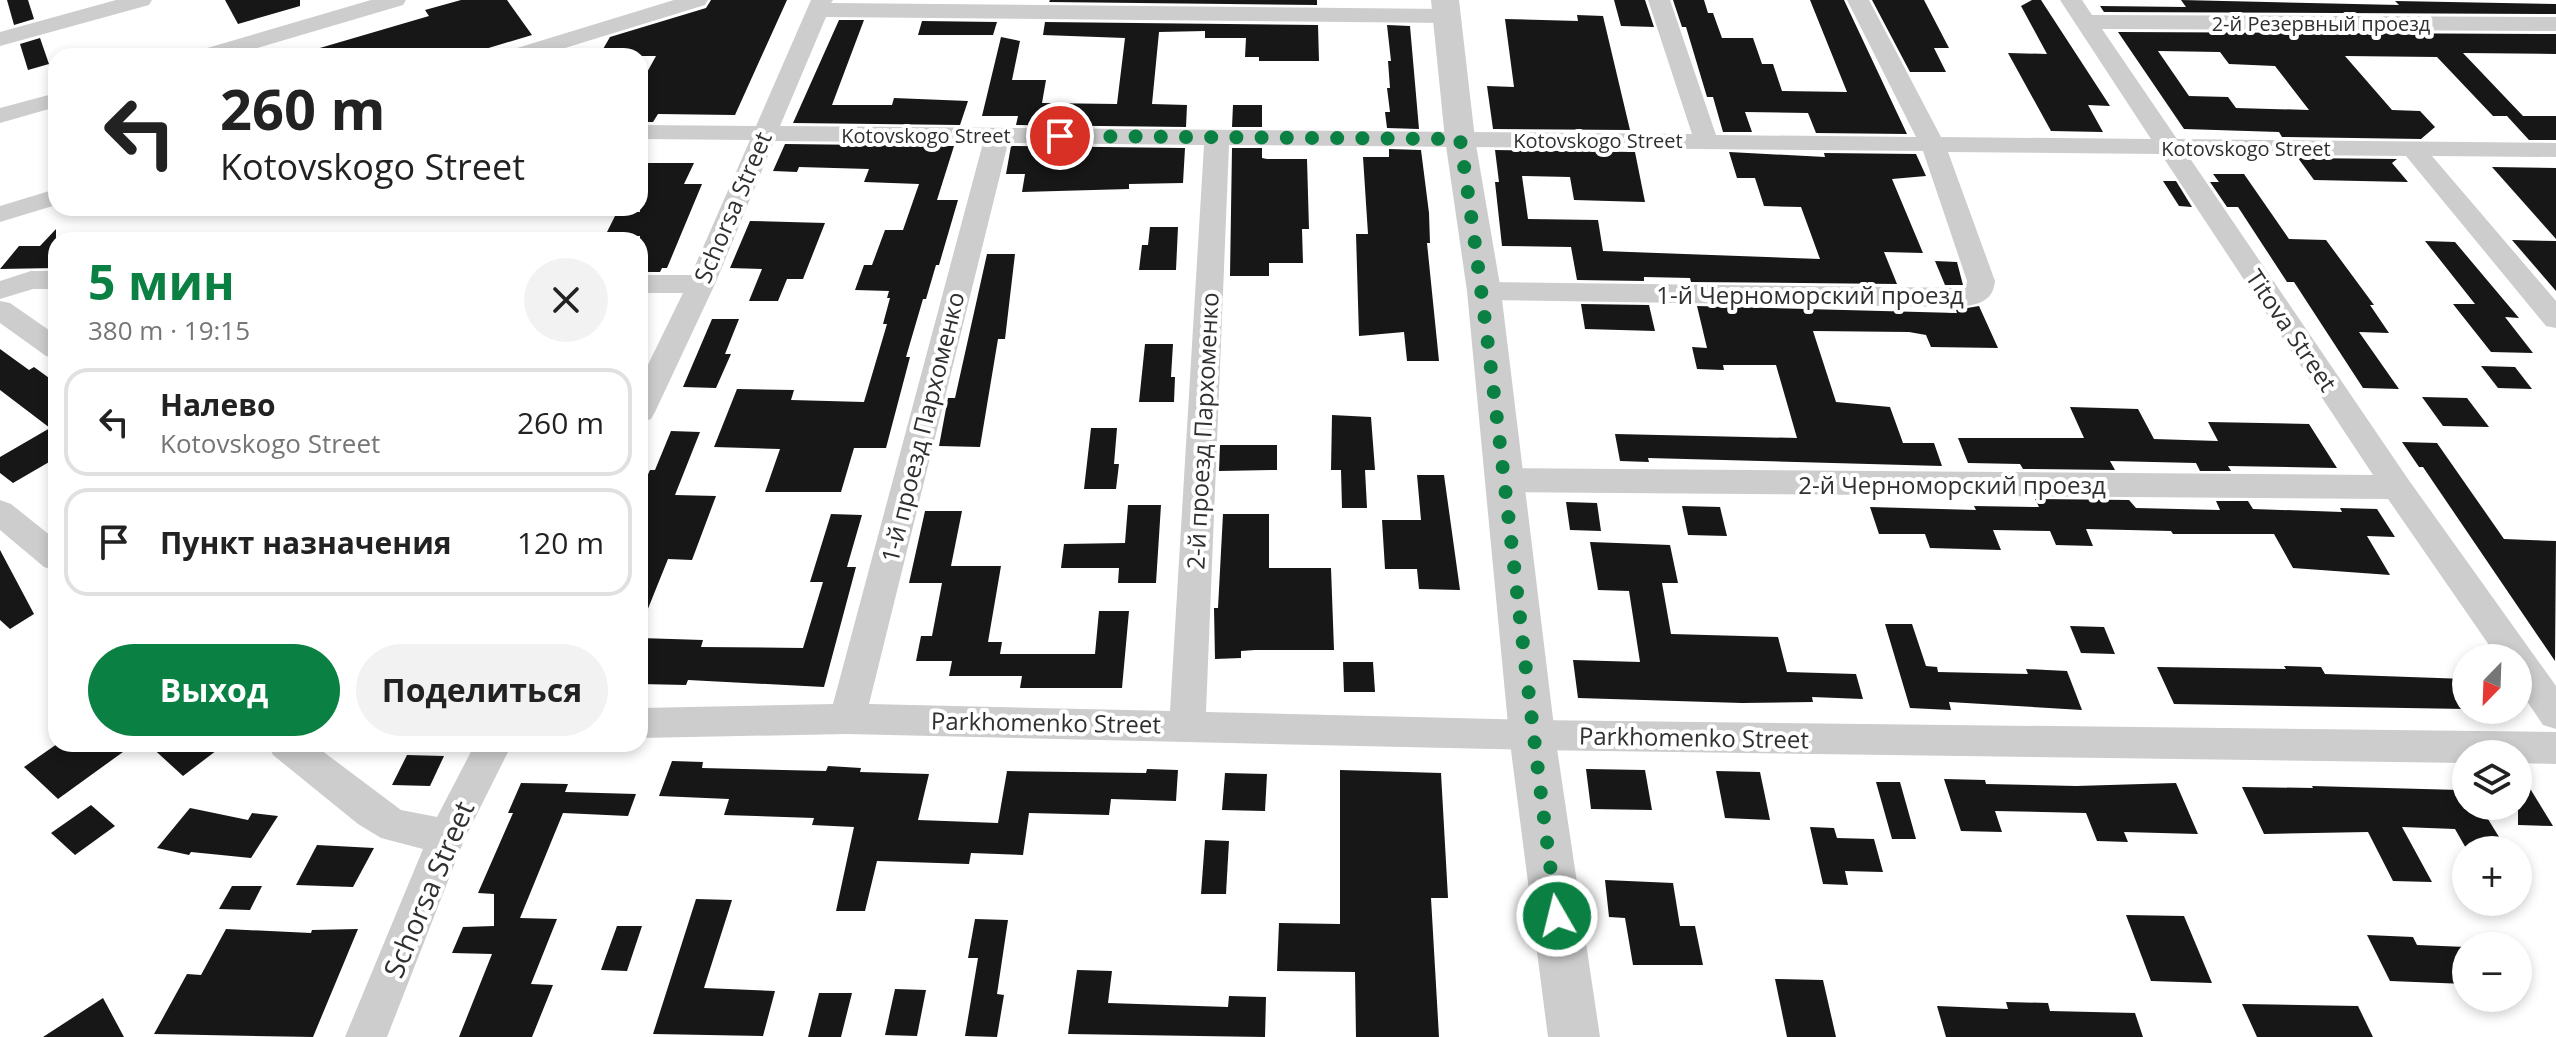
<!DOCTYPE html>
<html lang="ru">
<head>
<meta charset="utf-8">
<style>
  :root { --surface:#fff; --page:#f2f2f2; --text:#222; --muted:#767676; --line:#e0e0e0; --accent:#0b8043 }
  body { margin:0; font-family:"Open Sans",sans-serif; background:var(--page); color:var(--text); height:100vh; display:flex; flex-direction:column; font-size:30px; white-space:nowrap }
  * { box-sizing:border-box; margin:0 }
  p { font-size:26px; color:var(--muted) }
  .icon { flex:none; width:44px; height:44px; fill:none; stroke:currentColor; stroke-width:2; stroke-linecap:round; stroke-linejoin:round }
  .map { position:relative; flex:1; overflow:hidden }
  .side { position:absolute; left:48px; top:232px; width:600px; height:520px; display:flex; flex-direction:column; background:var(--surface); border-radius:24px; box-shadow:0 4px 12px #0003 }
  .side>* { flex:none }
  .hud { position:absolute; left:48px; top:48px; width:600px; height:168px; border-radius:24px; box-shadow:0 4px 12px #0003; background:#fff; color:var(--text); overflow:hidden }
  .needle { width:52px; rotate:203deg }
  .tools { position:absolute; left:2452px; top:644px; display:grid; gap:16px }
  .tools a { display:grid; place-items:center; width:80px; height:80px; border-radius:50%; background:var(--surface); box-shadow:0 4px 12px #0003; font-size:40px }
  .pin { position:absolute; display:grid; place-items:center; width:68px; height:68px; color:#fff; margin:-34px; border:4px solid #fff; border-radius:50%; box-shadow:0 2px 8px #0007 }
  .me { position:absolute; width:88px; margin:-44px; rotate:352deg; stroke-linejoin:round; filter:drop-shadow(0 0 6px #0008) }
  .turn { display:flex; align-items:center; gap:28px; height:168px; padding:0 40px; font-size:36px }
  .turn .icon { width:104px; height:104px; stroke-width:2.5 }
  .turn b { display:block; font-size:56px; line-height:68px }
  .round { display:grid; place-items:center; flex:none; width:84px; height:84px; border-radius:42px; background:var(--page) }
  .head { display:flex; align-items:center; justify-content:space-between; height:136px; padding:0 40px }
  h1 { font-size:48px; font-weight:700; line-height:60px; color:var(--accent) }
  .action { display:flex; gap:16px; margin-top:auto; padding:16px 40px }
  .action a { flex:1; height:92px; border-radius:48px; background:var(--accent); color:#fff; font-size:32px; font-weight:700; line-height:92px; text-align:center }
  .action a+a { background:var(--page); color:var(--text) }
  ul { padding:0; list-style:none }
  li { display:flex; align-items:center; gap:24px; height:108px; margin:0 16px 12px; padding:0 24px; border:4px solid var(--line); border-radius:24px }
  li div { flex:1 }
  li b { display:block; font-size:30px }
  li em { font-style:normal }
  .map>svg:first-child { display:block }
  .building { fill:#171717; fill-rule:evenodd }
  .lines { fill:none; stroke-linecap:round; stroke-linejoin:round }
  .minor { fill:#cdcdcd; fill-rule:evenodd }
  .tertiary { fill:#cdcdcd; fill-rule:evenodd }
  .route { stroke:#0b8043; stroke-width:14; stroke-dasharray:0 25.2 }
  .labels { text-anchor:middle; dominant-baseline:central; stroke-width:8; stroke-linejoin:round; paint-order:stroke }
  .far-street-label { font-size:20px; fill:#303030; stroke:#fff }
  .street-label { font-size:24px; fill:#303030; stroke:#fff }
  .near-street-label { font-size:28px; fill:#303030; stroke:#fff }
</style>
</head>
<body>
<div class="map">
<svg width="2556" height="1037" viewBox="0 0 2556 1037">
  <rect width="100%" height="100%" fill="#fff"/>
  <g class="building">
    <path d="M7 0H28L34 19 14 25Z"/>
    <path d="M225 0H300V6L238 24Z"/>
    <path d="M461 0H507L532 35 482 50 486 56H314L313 50 429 16 425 10Z"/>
    <path d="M711 0H787L735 115 658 114 653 122H640V85L656 56H599L610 37 706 8Z"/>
    <path d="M1050 0H1317V5L1049 2Z"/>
    <path d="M1614 0H1645L1654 27 1621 26Z"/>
    <path d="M1673 0H1704L1708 13H1713L1722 38H1753L1762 64H1773L1782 91 1847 92 1810 0H1844L1907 134 1816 133 1808 113 1745 112 1752 132H1723L1713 97H1707L1686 27H1682Z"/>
    <path d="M1872 0H1924L1949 48H1934L1946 72H1910Z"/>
    <path d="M2032 0H2041L2110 106 2088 105 2103 132 2051 131 2008 53 2047 54 2021 6Z"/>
    <path d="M2181 0 2399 5 2395 1 2556 4V14L2104 12 2100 6 2186 7Z"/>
    <path d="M1577 15 1603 16 1630 130 1493 129 1487 86 1514 87 1505 19 1578 21Z"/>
    <path d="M839 20H864L832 105H892L894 98 968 101 960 125 793 123Z"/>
    <path d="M922 21 997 22 993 35H918Z"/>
    <path d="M1045 22 1318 25 1319 61H1259V57H1245L1246 38H1205V31L1159 32 1152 104 1187 105 1186 127 1016 125 1018 116H982L1001 37 1020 41 1012 80H1046L1042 103 1117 104 1125 38 1043 35Z"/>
    <path d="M1387 25 1410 26 1419 129 1387 128 1385 112H1390L1387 88H1390L1388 61H1391Z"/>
    <path d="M2118 32 2556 34V54L2463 53 2523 116H2556V140H2529L2507 116H2493L2437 57 2345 56 2392 110 2420 111 2435 127 2421 139 2282 137 2279 132 2184 129ZM2158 51 2220 52 2229 64 2275 66 2309 110 2236 108 2228 97 2189 96Z"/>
    <path d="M40 38 49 64 28 70 20 44Z"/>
    <path d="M1233 105H1262V127H1232Z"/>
    <path d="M785 144 954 146 937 200H958L939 265H936L926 299H923L906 357H910L886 448H854L841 492H765L780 449 714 447 737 389 794 390 791 400 864 402 887 324H883L890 298H887L889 291 855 290 864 265H872L885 230H903L919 184 864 182 869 169 799 167 797 172 773 171Z"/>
    <path d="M1011 146 1185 148 1183 183 1129 184V189L1022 192 1025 174H1006Z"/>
    <path d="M1232 148H1262V158L1267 159H1307L1309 229H1302L1303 263H1269V276H1230Z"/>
    <path d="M1389 149 1421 150 1429 213 1430 243H1427L1439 361H1407L1404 332 1359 336 1356 234H1368L1363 157H1389Z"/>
    <path d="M1495 150 1635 152 1645 202 1574 200 1570 177 1522 176 1528 219 1598 220 1603 251 1820 259 1801 207 1764 206 1755 178H1737L1729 152 1825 157 1824 153 1916 154 1926 176 1892 179 1923 253 1884 252 1897 284 1691 282 1690 278 1644 277V281L1577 280 1571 247 1502 246 1495 182H1499Z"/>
    <path d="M2298 158 2397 159 2392 163 2408 182 2314 180Z"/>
    <path d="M640 163H694L684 184H702L667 268H662L660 272H640V236H605L617 212H640Z"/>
    <path d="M2492 167 2556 168V239Z"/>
    <path d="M2213 174H2244L2289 239 2326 240 2374 305H2370L2389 333 2359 332 2399 389 2363 388 2294 282H2287L2238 207H2227L2210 182H2219Z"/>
    <path d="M2163 181H2176L2192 207 2179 206Z"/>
    <path d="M750 221 825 223 803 279H787L778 301H749L762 269 730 268Z"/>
    <path d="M1150 227H1178L1176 270H1139L1142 245H1148Z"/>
    <path d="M56 229V268L0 269 19 246H40Z"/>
    <path d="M2512 240 2556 241V291Z"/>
    <path d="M2425 241 2455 242 2519 318 2505 317 2533 353 2491 352 2453 304H2475Z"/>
    <path d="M987 254H1015L1005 339H998L980 447 939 446 948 398H955Z"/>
    <path d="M1935 261 1957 262 1963 285H1945Z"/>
    <path d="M1581 304 1649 305 1655 331 1585 329Z"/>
    <path d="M1697 306 1957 313 1956 310 1979 306 1998 348 1931 347 1926 335 1909 332 1813 331 1836 402 1890 407 1903 443H1934L1942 466 1648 458 1649 462 1620 461 1615 434 1797 438 1776 365H1723L1724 370 1697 369 1692 347 1707 348Z"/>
    <path d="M712 319H739L725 354H731L716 388 683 387Z"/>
    <path d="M1145 344H1173L1171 377H1175L1174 402H1139Z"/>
    <path d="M0 349 29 370 34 367 56 383V458L13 483 0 473V457L50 428 0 390Z"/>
    <path d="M2481 366 2515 367 2532 389 2498 388Z"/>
    <path d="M2422 397 2467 398 2489 427 2443 426Z"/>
    <path d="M2070 407 2138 409 2154 439 2218 441 2208 422 2309 424 2337 468 2228 466 2231 471H2200L2196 463 2110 461 2115 470 2023 469 2020 464 1968 463 1958 438H2084Z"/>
    <path d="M1332 415 1371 417 1375 470H1365L1367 508H1342L1341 470H1331Z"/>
    <path d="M1091 428H1117L1114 464H1119L1116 489H1084Z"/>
    <path d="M671 431 700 432 675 495 716 496 692 560 668 559 641 626 640 492 650 470H655Z"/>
    <path d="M2402 442 2437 443 2504 539 2556 541 2555 661 2423 467H2419Z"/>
    <path d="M1220 445H1277V470L1219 471Z"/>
    <path d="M1417 475H1444L1460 590 1419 589 1417 569H1385L1382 520H1421Z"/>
    <path d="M2035 499 2129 500 2136 508 2220 510 2216 501H2248L2253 509 2342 512 2340 508 2377 509 2395 537 2367 536 2390 575 2293 568 2274 534H2173L2171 531 2086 529 2093 546 2056 545 2050 531 1993 530 2001 550 1930 548 1925 534H1879L1870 507 1976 510 1974 506 2039 507Z"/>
    <path d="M1566 502 1597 503 1601 531 1570 530Z"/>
    <path d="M1128 505H1161L1156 583H1118L1119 568H1061L1064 544 1125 543Z"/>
    <path d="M1682 506 1720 507 1727 536 1688 535Z"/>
    <path d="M925 511H962L951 566H1001L988 642H1002L1000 654H1095L1099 611H1129L1122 688H1020L1022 676H949L952 661H916L921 636H932L942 583H909Z"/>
    <path d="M831 514 862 515 847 567H856L824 687 688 680 686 685 640 684V638L703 640 701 647 803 648 823 582H810Z"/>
    <path d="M1223 514H1269V568H1331L1334 650H1255L1241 651V658L1215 659 1214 608H1218Z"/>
    <path d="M1590 542 1670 545 1678 583H1662L1671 634 1778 637 1787 672 1856 674 1863 699 1812 697 1813 702 1742 703 1578 698 1573 660 1640 662 1629 591 1598 590Z"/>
    <path d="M0 550 34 614 10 629 0 620Z"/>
    <path d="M1885 624H1912L1926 666 1937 667 1938 672 2028 674 2026 669 2067 671 2082 710 1949 702 1951 710 1910 708Z"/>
    <path d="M2070 626 2104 627 2115 654 2081 653Z"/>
    <path d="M1343 662H1373L1375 692H1344Z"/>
    <path d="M2284 666 2321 667 2325 674 2466 679V709L2174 704 2157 667 2286 669Z"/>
    <path d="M57 744H134L58 799 24 767Z"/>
    <path d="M148 744H225L183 776Z"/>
    <path d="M407 755 444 756 430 786 392 785Z"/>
    <path d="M672 761 703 762 702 768 826 771 828 766 861 768 860 772 929 774 918 820 998 823 1007 771 1146 773 1147 769 1178 770 1176 801 1111 799 1109 815 1029 813 1023 855 971 853 969 864 877 861 865 911H836L854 827 812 825 814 818 724 815 729 799 659 796Z"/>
    <path d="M1586 769 1645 770 1652 810 1591 809Z"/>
    <path d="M2518 769 2553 826 2518 825Z"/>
    <path d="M1340 770 1441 773 1448 898H1431L1439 1037H1356L1355 972 1277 971 1279 923 1340 924Z"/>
    <path d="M1716 771 1760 772 1770 820 1725 818Z"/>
    <path d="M1225 773 1267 774 1265 811 1222 810Z"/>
    <path d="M1944 779 1985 780 1986 784 2076 786 2176 783 2198 834 2124 832 2128 842 2097 841 2086 813 1995 811 2002 832 1961 831Z"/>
    <path d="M1876 782H1900L1916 839H1892Z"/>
    <path d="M521 783 568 784 565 792 636 794 628 816 563 813 520 918 557 919 531 984 553 985 532 1037H459L492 954 452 953 463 927 494 926V894L478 893 513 813H508Z"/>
    <path d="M2312 786 2460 790 2466 806H2480L2507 850H2467L2455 829 2402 827 2432 882 2393 881 2368 832 2264 834 2242 787 2313 788Z"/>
    <path d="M91 805 115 826 75 855 51 833Z"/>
    <path d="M190 808 248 820 252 813 278 816 251 858 191 852 189 855 157 848Z"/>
    <path d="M1810 827 1834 828 1837 838 1874 839 1883 872 1845 871 1848 885 1823 884Z"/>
    <path d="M1205 840 1229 841 1226 894H1201Z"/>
    <path d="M317 845 374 848 353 887 296 885Z"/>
    <path d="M1605 880 1673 883 1680 926H1695L1703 965H1633L1625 918 1609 917Z"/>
    <path d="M232 886H262L250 910 219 909Z"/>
    <path d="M696 899 732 900 704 988 775 991 763 1036 653 1034Z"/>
    <path d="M2126 915 2184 916 2212 983 2151 981Z"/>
    <path d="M975 919 1008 920 997 994 1004 995 997 1037 965 1036 978 958H968Z"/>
    <path d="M617 926H642L627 971 601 970Z"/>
    <path d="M226 929 311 933 312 930 358 929 313 1037 154 1034 187 974 201 975Z"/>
    <path d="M2367 935 2413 937 2417 945 2466 947V984L2390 981Z"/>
    <path d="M1077 970 1112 971 1108 1003 1228 1007 1229 996 1266 997 1265 1037 1068 1034Z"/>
    <path d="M1775 979 1823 980 1836 1037H1787Z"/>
    <path d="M895 989 926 990 917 1036 885 1035Z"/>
    <path d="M819 993H852L841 1037H808Z"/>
    <path d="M103 998 124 1037H43Z"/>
    <path d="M2006 1002 2048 1003 2050 1011 2135 1013 2143 1037H1946L1937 1006 2008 1009Z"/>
    <path d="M2242 1004 2358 1006 2373 1037H2257Z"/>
  </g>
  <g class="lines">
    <g class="minor">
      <path d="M116 0H152L149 5 0 46V32Z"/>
      <path d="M371 0H406L403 5 230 56H194L197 51Z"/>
      <path d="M674 0H708L705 5 539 56H504L507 51Z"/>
      <path d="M811 0H833L831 3 1447 9 1458 16 1447 23 826 17 780 126 1692 134 1648 0H1670L1716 135 1916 137 1847 0H1869L1941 137 2151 139 2060 0H2082L2092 15 2556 17V31L2102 29 2177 139 2556 143V157L2432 156 2556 301V328L2546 326 2406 156 2187 154 2408 479 2556 686V729L2543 725 2518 688V658H2498L2388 499 1506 492 1495 488 1490 480 1495 472 1506 468 2373 475 2161 154 1948 152 1995 281C1993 303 1976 305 1957 307L1484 300 1474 297 1470 291 1474 285 1484 282 1966 288 1967 281 1923 151 1229 145 1206 712 1532 720 2556 732V764L2518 763V754H2466V763L1532 750 847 734 640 738V708L833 704 983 143 774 141 715 284 655 412 651 419 640 423V381L683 293H640V275H691L750 140 640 139V125L756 126ZM1008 143 1204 145 1170 711 869 704Z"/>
      <path d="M56 93V107L0 123V108Z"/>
      <path d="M56 189V205L0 222V206Z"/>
      <path d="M31 271H56V289H33L0 299V281Z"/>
      <path d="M0 301 10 303 56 335V359L46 356 0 323Z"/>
      <path d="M0 500 11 504 56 540V571L44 567 0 530Z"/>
      <path d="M268 744H313L401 810 437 817 475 744H512L464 840 387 1037H345L423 849 381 838 358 824 273 755Z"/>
    </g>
    <path class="tertiary" d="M1431 0H1459L1475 139 1501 291 1555 735 1600 1037H1548L1509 735 1467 291 1445 139Z"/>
  </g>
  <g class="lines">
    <path class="route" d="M1060 136 1460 139C1499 397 1521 658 1557 916"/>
  </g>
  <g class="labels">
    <g class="far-street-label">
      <text x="2321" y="23">2-й Резервный проезд</text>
      <text x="926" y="135">Kotovskogo Street</text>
      <text x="1598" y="140">Kotovskogo Street</text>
      <text x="2246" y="148">Kotovskogo Street</text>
    </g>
    <g class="street-label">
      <text transform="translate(732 207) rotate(-67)">Schorsa Street</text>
      <text x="1810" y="294">1-й Черноморский проезд</text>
      <text transform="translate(2292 330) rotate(56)">Titova Street</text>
      <text transform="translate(922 427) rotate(-76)">1-й проезд Пархоменко</text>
      <text transform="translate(1202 431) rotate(-87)">2-й проезд Пархоменко</text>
      <text x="1952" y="484">2-й Черноморский проезд</text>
      <text transform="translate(1046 722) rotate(1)">Parkhomenko Street</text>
      <text transform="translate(1694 737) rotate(1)">Parkhomenko Street</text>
    </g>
    <g class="near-street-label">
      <text transform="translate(428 889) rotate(-67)">Schorsa Street</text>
    </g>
  </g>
</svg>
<div class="tools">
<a><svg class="needle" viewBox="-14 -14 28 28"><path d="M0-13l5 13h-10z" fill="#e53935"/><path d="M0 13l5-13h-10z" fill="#767676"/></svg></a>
<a><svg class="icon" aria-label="layers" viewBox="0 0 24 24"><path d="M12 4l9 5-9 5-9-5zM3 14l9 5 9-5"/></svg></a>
<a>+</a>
<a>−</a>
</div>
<div class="pin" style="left:1060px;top:136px;background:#d93025"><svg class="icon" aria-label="arrive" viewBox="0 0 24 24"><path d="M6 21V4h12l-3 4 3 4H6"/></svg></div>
<svg class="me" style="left:1557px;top:916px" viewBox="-20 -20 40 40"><circle r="17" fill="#0b8043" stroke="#fff" stroke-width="3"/><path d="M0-11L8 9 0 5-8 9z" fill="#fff"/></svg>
<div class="hud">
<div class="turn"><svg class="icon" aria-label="left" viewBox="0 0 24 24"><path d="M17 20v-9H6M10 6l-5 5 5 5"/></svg><div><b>260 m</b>Kotovskogo Street</div></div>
</div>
<section class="side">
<div class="head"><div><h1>5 мин</h1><p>380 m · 19:15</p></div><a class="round"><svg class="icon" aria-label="close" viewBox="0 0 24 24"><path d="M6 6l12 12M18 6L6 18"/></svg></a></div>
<ul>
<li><svg class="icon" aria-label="left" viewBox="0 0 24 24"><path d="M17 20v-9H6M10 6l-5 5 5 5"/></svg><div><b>Налево</b><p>Kotovskogo Street</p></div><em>260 m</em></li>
<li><svg class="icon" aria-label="arrive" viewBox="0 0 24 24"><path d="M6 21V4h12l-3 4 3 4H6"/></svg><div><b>Пункт назначения</b></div><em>120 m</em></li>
</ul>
<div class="action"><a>Выход</a><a>Поделиться</a></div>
</section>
</div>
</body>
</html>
